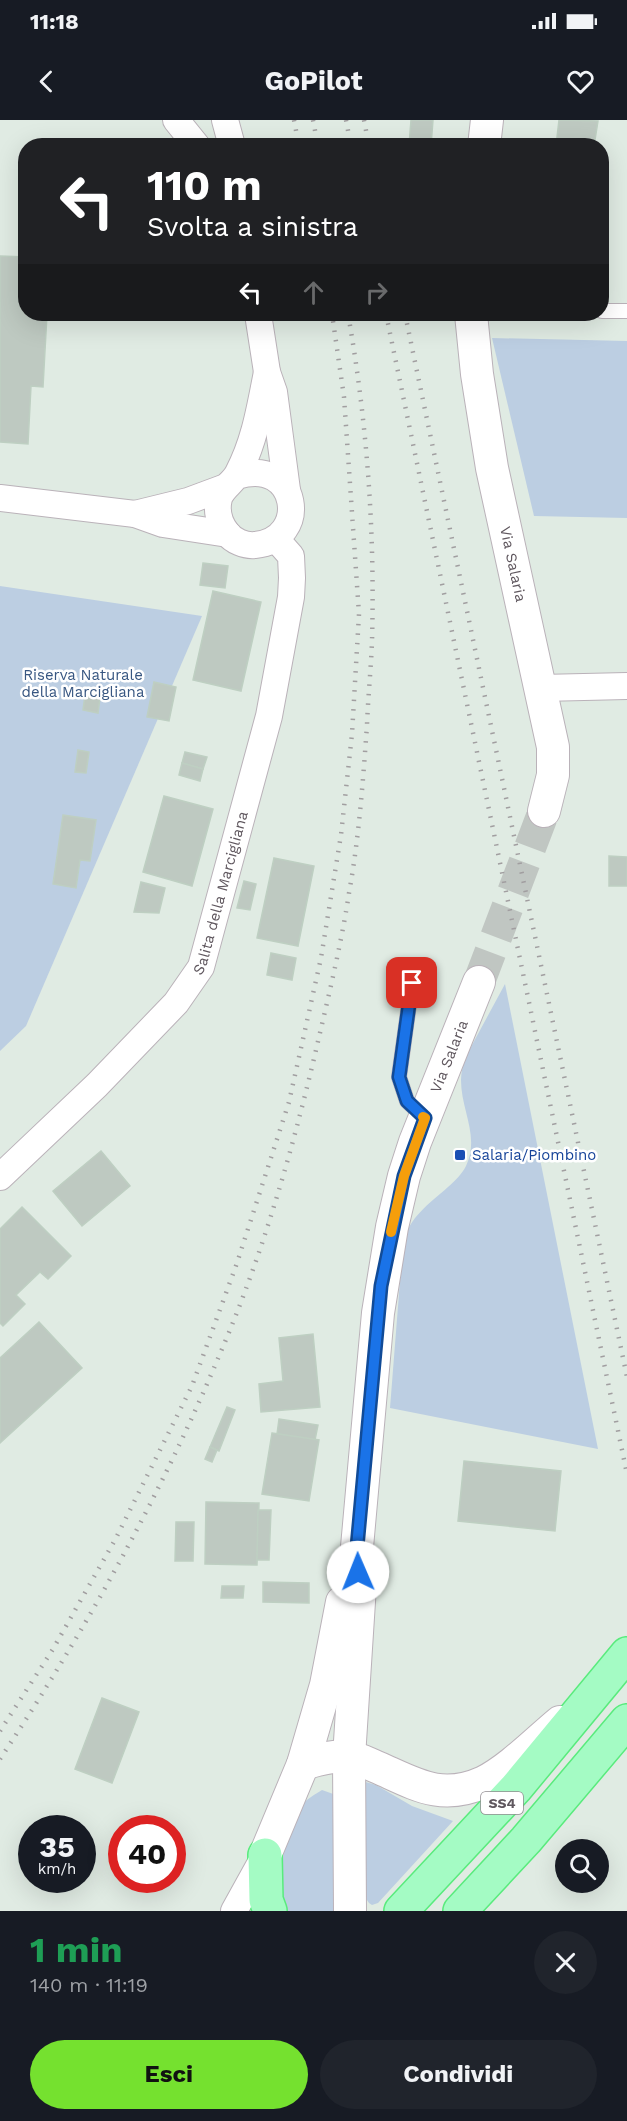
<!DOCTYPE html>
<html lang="it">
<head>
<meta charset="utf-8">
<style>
  :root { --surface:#171b24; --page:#20242c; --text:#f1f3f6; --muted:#9ea1a6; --accent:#75e12f }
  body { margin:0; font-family:"Work Sans",sans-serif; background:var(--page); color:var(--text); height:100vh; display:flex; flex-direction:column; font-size:22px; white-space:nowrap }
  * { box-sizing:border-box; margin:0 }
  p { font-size:20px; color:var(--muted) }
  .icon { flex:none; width:33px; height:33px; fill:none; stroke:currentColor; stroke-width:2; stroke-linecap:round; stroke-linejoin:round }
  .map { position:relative; height:1791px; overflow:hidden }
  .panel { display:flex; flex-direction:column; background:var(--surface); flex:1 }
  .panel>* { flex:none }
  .hud { position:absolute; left:18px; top:18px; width:591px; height:183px; border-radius:24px; box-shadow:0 6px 24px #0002; background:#202124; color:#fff; overflow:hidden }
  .tools { position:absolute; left:555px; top:1719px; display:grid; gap:12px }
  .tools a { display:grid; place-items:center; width:54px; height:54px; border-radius:50%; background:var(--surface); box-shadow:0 6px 24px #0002; font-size:30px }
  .speed { position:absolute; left:18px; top:1695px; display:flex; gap:12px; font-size:30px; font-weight:700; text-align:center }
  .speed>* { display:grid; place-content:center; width:78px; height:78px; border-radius:50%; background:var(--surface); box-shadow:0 6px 24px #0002; line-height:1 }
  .speed small { font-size:15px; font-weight:400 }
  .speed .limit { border:9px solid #d22; background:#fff; color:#111 }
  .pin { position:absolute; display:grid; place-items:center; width:51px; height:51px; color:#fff; margin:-26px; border-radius:12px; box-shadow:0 3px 9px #0006 }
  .me { position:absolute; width:66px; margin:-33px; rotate:359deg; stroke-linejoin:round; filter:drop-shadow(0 0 4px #0008) }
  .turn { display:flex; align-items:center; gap:21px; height:126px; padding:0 30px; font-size:27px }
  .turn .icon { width:78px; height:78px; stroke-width:2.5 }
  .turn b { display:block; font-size:42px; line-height:51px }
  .lanes { display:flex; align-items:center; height:57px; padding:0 30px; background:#0003; justify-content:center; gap:30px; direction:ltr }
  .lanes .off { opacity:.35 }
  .round { display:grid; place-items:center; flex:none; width:63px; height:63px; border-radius:32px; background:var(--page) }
  .summary { display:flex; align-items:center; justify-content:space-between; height:102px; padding:0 30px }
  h1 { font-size:36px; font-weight:700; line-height:45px; color:#1e9e55 }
  .action { display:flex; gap:12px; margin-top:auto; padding:12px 30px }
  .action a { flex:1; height:69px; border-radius:36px; background:var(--accent); color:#111; font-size:24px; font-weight:700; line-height:69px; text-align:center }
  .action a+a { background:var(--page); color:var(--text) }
  .status { display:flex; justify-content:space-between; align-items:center; height:42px; padding:0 30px; background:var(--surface); direction:ltr }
  .status svg { height:16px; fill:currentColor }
  header { display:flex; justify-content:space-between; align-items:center; height:78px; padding:0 30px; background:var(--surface); font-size:27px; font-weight:700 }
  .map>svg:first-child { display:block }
  .green { fill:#bccee2 }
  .building { fill:#bec9c1; stroke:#becfc2; stroke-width:1.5 }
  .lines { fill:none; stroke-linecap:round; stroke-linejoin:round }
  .tertiary-tunnel { stroke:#c0c6c2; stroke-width:32; stroke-dasharray:32 16; stroke-linecap:butt }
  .service-casing { stroke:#bab2b9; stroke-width:16 }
  .minor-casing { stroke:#bab2b9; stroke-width:28 }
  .tertiary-casing { stroke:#bab2b9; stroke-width:34 }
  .primary-casing { stroke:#59eb7d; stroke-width:36 }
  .service { stroke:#fff; stroke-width:14 }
  .minor { stroke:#fff; stroke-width:26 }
  .tertiary { stroke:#fff; stroke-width:32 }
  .primary { stroke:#a4fbc4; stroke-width:33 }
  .rail { stroke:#a19ea0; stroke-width:4.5; stroke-dasharray:1.5 8; stroke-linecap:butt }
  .route-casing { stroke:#114b97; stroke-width:15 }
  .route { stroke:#1a73e8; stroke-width:10 }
  .slow { stroke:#f59e0b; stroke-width:10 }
  .transit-dot { fill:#1a4fb4; stroke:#fff; stroke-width:2 }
  .labels { text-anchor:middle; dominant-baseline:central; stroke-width:5; stroke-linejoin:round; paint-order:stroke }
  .shield { fill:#fff; stroke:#908a8f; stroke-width:1.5 }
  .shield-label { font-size:14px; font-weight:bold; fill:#60585f }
  .street-label { font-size:15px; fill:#60585f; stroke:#fff }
  .park-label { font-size:15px; fill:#375681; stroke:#fff }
  .transit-label { font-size:15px; fill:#164399; stroke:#fff; text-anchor:start }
</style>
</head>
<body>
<div class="status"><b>11:18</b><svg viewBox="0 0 49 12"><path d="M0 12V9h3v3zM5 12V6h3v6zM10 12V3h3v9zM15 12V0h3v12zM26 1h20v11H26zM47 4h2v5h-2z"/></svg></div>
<header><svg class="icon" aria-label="back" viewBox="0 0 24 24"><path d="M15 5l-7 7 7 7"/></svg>GoPilot<svg class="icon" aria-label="heart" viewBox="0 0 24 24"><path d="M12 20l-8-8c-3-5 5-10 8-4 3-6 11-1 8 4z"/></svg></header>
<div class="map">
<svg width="627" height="1791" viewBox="0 0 627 1791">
  <rect width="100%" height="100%" fill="#e0ebe3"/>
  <g class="green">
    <path d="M492 218 627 221V398L534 396Z"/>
    <path d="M0 466 202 496 26 906 0 931Z"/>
    <path d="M505 864 598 1329 390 1288 403 1123C409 1097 429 1084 448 1067 455 1061 462 1054 466 1046 480 1016 461 991 461 960 461 953 463 945 465 938Z"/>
    <path d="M362 1661 376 1665 412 1686 453 1701 378 1783 372 1785 369 1783 365 1777Z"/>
    <path d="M322 1670 336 1675 337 1791H285C273 1761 283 1709 303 1684 308 1678 316 1674 322 1670Z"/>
  </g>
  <g class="building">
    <path d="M411 0H433L431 26H409Z"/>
    <path d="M559 0 598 1 594 26H556Z"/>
    <path d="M0 136 26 137V194H47L43 267 31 266 28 324 0 322Z"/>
    <path d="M203 443 228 446 225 468 200 465Z"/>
    <path d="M213 471 261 482 241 571 193 560Z"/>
    <path d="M154 562 176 567 169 601 147 597Z"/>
    <path d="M86 568 101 570 98 593 83 590Z"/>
    <path d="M78 630 89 632 86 653 75 652Z"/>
    <path d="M185 632 207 637 203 649 182 643Z"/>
    <path d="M182 643 203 649 200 661 179 655Z"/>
    <path d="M164 676 213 689 192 766 143 752Z"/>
    <path d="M63 695 96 700 90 741 80 740 76 768 53 764Z"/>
    <path d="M609 736 627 737V766H609Z"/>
    <path d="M274 738 314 746 298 826 257 818Z"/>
    <path d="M244 761 256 764 250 790 237 788Z"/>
    <path d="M141 762 165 768 159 793 134 792Z"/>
    <path d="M271 833 296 838 292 860 267 855Z"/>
    <path d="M101 1031 130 1066 82 1106 53 1071Z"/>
    <path d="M22 1087 71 1136 48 1159 40 1152 16 1175 25 1184 3 1206 0 1203V1109Z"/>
    <path d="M39 1202 82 1248 0 1323V1238Z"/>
    <path d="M313 1214 320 1287 261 1292 259 1264 283 1261 279 1218Z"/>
    <path d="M227 1287 235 1290 219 1331 210 1327Z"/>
    <path d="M279 1299 318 1305 315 1320 277 1314Z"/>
    <path d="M272 1313 319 1320 309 1381 262 1374Z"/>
    <path d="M210 1327 217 1330 212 1342 205 1339Z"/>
    <path d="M464 1341 561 1351 555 1411 458 1401Z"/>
    <path d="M206 1382 259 1383 257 1445 205 1444Z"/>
    <path d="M258 1390H271L269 1440H257Z"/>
    <path d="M176 1402H194L193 1441H175Z"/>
    <path d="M263 1462 309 1463V1483L263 1482Z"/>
    <path d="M222 1466H244L243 1478H221Z"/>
    <path d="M102 1578 139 1592 112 1663 75 1649Z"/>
  </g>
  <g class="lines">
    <path class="tertiary-tunnel" d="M479 862 544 691"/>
    <defs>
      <g id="service">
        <path d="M602 191H627"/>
        <path d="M412 863 399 957 407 981 425 998"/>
      </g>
      <g id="minor">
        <path d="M176 0 197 26"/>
        <path d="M225 0 232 26"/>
        <path d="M258 194 267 252 274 272 287 370"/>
        <path d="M237 356C299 336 311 420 255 425 245 426 233 421 227 413 219 403 216 390 219 378 223 367 233 363 238 353 255 321 260 287 267 252"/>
        <path d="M0 378 135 394 163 404 228 414"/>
        <path d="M135 394 188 381 223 368"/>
        <path d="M541 568 627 566"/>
        <path id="s1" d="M0 1057 97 965 176 883 201 847 269 596 291 477 292 458 291 436 276 419"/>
        <path d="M234 1791 265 1735"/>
      </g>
      <g id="tertiary">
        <path d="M484 26 487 0"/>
        <path id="s2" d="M471 194 477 254 492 348 553 627V655L544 691"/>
        <path d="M303 1644C317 1640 333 1635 348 1637 359 1638 369 1644 379 1648 417 1665 442 1681 484 1662 510 1649 537 1621 560 1602"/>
        <path d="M265 1735 303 1644 326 1565 342 1482"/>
        <path id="s3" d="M350 1791 349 1637 360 1466 356 1438 378 1193 392 1107 404 1056 415 1022 479 862"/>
      </g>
      <g id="primary">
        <path d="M265 1735 266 1780 270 1791"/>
        <path d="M401 1791 516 1668 627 1534"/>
        <path d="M460 1791 526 1720 627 1601"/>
      </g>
    </defs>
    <use href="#service" class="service-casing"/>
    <use href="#minor" class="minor-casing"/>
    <use href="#tertiary" class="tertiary-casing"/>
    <use href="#primary" class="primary-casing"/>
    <use href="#service" class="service"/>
    <use href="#minor" class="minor"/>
    <use href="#tertiary" class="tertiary"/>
    <use href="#primary" class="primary"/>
    <g class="rail">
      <path d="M294 0 299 26"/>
      <path d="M313 0 318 26"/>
      <path d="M346 0 351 26"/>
      <path d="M364 0 369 26"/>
      <path d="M386 194 627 1354"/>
      <path d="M405 194 627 1257"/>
      <path d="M0 1611 53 1529 115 1420 192 1266 237 1143 289 982 321 838 341 715 352 614 359 494 344 277 332 194"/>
      <path d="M0 1639C87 1508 161 1375 222 1229 263 1133 292 1032 316 930 328 878 341 826 349 773 359 718 363 661 367 605 368 577 371 549 372 521 375 412 367 301 348 194"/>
    </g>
  </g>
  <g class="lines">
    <defs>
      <path id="route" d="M358 1452 356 1438 381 1166 404 1056 425 998 407 981 399 957 412 863"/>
    </defs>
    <use href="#route" class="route-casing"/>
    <use href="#route" class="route"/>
    <path class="slow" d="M391 1112 404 1056 425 998 423 997"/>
  </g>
  <rect class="transit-dot" x="454" y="1029" width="12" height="12" rx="3"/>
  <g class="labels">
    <rect class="shield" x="481" y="1672" width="42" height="22" rx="4.5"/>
    <g class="shield-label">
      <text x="502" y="1683">SS4</text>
    </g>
    <g class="street-label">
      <text stroke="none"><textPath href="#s2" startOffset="254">Via Salaria</textPath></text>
      <text stroke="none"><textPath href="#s1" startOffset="368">Salita della Marcigliana</textPath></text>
      <text stroke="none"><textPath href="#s3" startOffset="867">Via Salaria</textPath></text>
    </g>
    <g class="park-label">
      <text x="83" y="555">Riserva Naturale<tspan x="83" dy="17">della Marcigliana</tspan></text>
    </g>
    <g class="transit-label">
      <text x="472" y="1035">Salaria/Piombino</text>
    </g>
  </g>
</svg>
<div class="tools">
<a><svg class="icon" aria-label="search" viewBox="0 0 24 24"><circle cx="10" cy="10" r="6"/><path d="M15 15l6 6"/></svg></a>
</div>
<div class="speed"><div>35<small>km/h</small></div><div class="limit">40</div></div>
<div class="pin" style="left:412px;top:863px;background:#d93025"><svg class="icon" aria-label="arrive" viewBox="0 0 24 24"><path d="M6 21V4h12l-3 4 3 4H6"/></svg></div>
<svg class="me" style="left:358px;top:1452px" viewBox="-20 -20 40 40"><circle r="19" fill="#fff"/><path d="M0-13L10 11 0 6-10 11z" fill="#1a73e8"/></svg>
<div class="hud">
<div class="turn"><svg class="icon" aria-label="left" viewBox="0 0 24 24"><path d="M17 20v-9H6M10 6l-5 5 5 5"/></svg><div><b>110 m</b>Svolta a sinistra</div></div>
<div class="lanes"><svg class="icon" aria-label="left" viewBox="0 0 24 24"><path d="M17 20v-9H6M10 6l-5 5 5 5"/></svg><svg class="icon off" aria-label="ahead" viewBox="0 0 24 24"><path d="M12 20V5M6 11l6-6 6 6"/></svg><svg class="icon off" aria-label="right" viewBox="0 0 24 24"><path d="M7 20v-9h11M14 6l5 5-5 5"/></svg></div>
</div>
</div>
<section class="panel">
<div class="summary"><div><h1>1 min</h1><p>140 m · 11:19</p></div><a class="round"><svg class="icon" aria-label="close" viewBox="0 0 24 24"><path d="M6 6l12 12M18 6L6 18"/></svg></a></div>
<div class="action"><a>Esci</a><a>Condividi</a></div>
</section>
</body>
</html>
